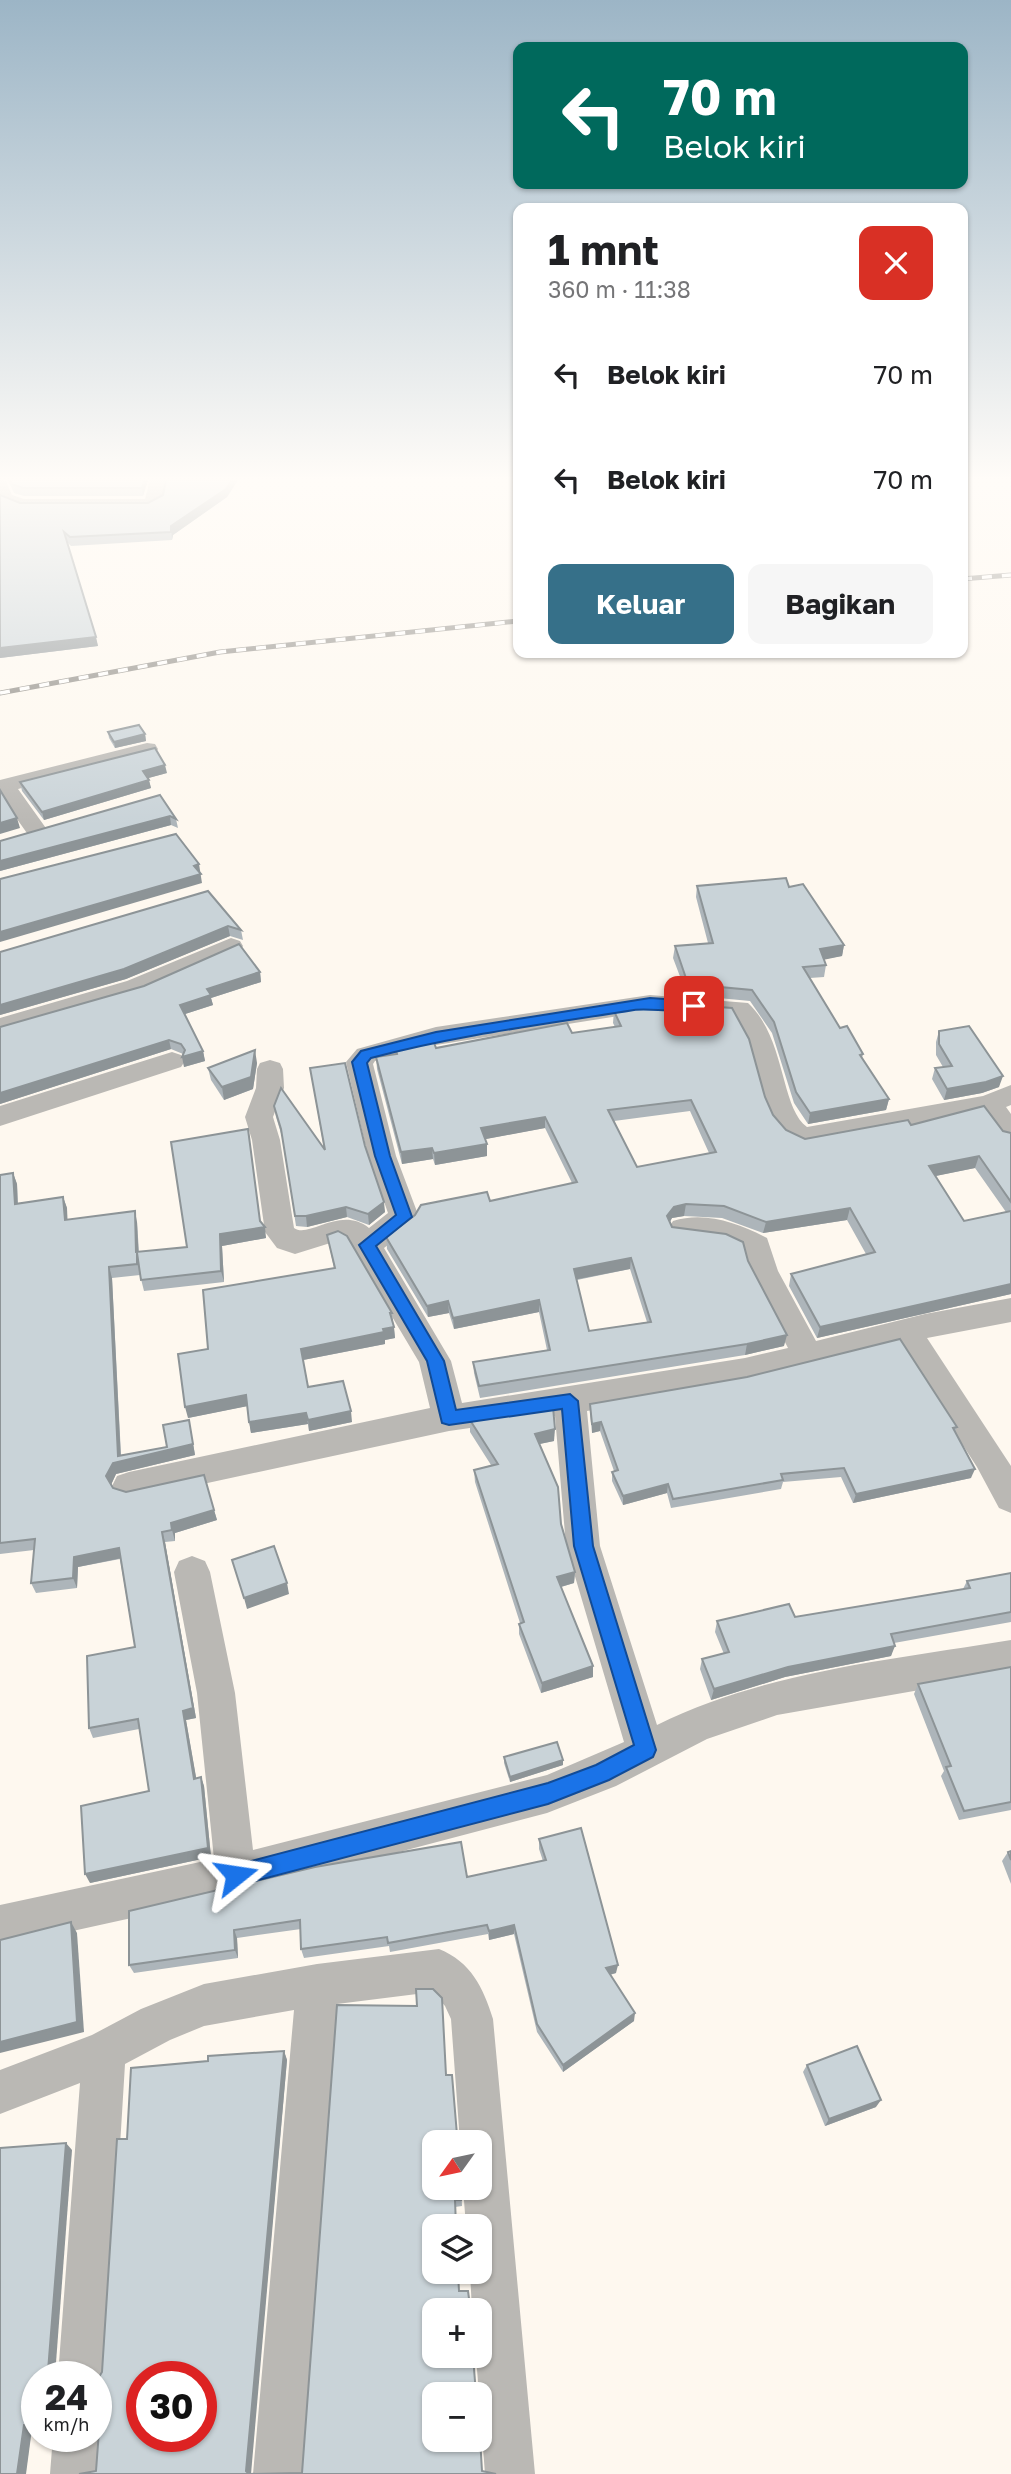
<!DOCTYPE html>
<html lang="id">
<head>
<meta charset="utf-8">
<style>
  :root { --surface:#fff; --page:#f6f6f6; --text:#202124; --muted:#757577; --accent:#367089 }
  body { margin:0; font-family:"Golos Text",sans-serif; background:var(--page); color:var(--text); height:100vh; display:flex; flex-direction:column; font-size:26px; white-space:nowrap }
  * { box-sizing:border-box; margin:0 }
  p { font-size:23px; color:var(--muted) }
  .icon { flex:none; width:38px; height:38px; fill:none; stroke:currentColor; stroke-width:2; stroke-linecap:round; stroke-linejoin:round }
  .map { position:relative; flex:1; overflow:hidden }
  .sheet { position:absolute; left:513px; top:203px; width:455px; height:455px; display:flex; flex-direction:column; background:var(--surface); border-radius:14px; box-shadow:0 2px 5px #0004 }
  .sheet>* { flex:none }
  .hud { position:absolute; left:513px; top:42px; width:455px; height:147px; border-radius:14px; box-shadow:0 2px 5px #0004; background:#00695c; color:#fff; overflow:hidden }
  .needle { width:46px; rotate:237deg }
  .fabs { position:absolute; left:422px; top:2130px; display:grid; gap:14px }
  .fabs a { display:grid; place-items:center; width:70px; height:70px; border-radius:14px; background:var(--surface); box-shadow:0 2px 5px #0004; font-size:35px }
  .speed { position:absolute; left:21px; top:2361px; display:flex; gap:14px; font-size:35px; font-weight:700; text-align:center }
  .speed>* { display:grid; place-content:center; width:91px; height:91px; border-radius:50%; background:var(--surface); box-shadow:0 2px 5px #0004; line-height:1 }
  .speed small { font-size:18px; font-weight:400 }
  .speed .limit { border:10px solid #d22; background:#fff; color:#111 }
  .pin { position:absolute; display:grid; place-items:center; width:60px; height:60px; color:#fff; margin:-30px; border-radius:14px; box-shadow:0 4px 10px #0006 }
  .me { position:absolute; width:77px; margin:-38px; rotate:75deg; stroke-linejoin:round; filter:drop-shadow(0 0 5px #0008) }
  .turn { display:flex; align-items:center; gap:24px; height:147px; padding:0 35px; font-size:32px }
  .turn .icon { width:91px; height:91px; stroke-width:2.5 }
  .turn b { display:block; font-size:49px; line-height:60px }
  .round { display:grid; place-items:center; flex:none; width:74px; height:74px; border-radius:14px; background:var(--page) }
  .head { display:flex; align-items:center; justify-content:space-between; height:119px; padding:0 35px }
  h1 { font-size:42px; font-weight:700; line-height:52px }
  .action { display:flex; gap:14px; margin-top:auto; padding:14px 35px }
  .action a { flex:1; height:80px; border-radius:14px; background:var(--accent); color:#fff; font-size:28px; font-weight:700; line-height:80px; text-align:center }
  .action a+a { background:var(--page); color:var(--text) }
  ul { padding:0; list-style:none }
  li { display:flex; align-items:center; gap:21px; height:105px; padding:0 35px }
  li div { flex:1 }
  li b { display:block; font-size:26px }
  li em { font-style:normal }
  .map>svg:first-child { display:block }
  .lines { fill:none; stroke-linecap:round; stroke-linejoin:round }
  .street { fill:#bab8b4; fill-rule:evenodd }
  .rail-casing { stroke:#87847e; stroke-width:5 }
  .rail { stroke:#fff; stroke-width:3.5; stroke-dasharray:10; stroke-linecap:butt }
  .wall { fill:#adb5ba; fill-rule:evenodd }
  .shaded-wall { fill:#8d9497 }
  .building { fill:#c9d3d8; stroke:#8d9497; stroke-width:2; fill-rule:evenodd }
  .route { fill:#1a73e8; stroke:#114b97; stroke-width:2 }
</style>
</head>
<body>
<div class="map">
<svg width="1011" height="2474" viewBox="0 0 1011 2474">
  <rect width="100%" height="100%" fill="#fef8ef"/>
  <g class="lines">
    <g class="street">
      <path d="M0 480 6 481 12 495 24 499H145L150 480H167L162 503 149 509H22L0 502Z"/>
      <path d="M147 743 155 744 158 749 155 754 18 789 48 831 45 836H29L0 795V780Z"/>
      <path d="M231 938 240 941 243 946 240 951 145 993 0 1036V1018L127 981Z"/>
      <path d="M650 995 748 1003C786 1038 780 1107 807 1127L983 1096 1011 1085V1105L1006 1107 1011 1114V1144L1001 1141 982 1115 802 1148C748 1132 767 1051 732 1017L650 1011 436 1045 375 1061 373 1064 396 1156 419 1217 414 1225 384 1248 451 1361 462 1403 745 1358 788 1348 748 1271 743 1252 725 1243 673 1237 668 1229 673 1221C705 1211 738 1223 767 1238L778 1271 816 1341 925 1314 1011 1298V1322L927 1338 1011 1466V1513L999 1508 977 1467 898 1345 745 1384 587 1411 600 1546 657 1725C767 1671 891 1660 1011 1640V1674L777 1715 707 1739 616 1786 547 1813 236 1895 0 1947V1905L214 1859 197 1693 174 1572 179 1561 192 1556 205 1561 210 1572 235 1693 253 1850 547 1775 624 1742 566 1546 555 1416 449 1431 129 1500 117 1496 112 1486 117 1476 129 1472 430 1408 419 1362 350 1246 340 1240 295 1254 277 1248 265 1232 252 1140 245 1117 256 1088 257 1069 260 1063 270 1060 280 1063 283 1069 284 1088 273 1117 280 1140 294 1228C309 1239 340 1205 369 1228L388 1213 368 1156 346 1062 357 1049 436 1027Z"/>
      <path d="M172 1052 181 1055 185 1061 181 1067 0 1126V1106Z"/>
      <path d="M439 1949C471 1962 483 1987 493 2019L535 2474H485L476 2356H480V2310H472L470 2272H480V2226H466L463 2188H480V2142H460L451 2019 445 2006 433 1992 337 2004 303 2474H253L294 2010 204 2026 170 2040 125 2064 106 2376 96 2395V2376H58L80 2083 0 2114V2070L92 2035 141 2009 204 1984 317 1964Z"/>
      <path d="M96 2420 103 2436 100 2474H50L53 2436H96Z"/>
    </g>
    <defs>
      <g id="rail">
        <path d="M962 579 1011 575"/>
        <path d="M0 693 220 652 518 621"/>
      </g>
    </defs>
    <use href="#rail" class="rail-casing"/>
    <use href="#rail" class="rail"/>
  </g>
  <g class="wall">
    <path d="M8 480H148L143 496H24L14 493Z"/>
    <path d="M166 480H238L227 497 173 535 172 540 71 546 67 542 98 646 0 658V495L20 503H148L163 495Z"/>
    <path d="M108 732 145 734 146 741 115 748 109 738Z"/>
    <path d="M167 773 148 778 151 788 44 820 22 791 20 782Z"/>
    <path d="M160 795 176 819 178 828 171 825 0 871V841Z"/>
    <path d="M697 886 789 887 844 945 842 956 824 959 826 965 824 977 810 978 840 1028 863 1054 862 1058 889 1099 886 1110 808 1124 794 1103 772 1033 750 1001 687 995 673 958 675 946 708 943 696 897Z"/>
    <path d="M208 891 241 930 243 940 230 936 126 979 0 1015V952Z"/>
    <path d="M260 972 261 982 211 998 213 1005 185 1014 203 1051 205 1061 184 1067 183 1054 171 1049 0 1104V1027Z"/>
    <path d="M614 1011 765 1097 773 1115 786 1130 805 1139 911 1125 1003 1131 1011 1133V1294L817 1338 789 1286 791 1274 866 1254 847 1220 763 1233 722 1218 684 1216 672 1218 670 1222 672 1227 748 1261 784 1346 745 1355 480 1398 474 1373 473 1362 547 1350 539 1312 454 1329 449 1313 428 1317 387 1249 386 1237 490 1201 572 1183 545 1128 485 1139 487 1156 435 1165 433 1159 402 1164 377 1069 376 1057 395 1055V1047L436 1048 572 1033 615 1027 613 1023ZM690 1111 709 1153 637 1167 614 1121ZM975 1168 1006 1212 964 1221 935 1176ZM630 1269 647 1322 589 1331 577 1280Z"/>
    <path d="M939 1031 999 1087 982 1093 944 1100 932 1079 935 1068 943 1067 936 1055V1042Z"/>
    <path d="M257 1063 253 1089 224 1100 211 1080 208 1068Z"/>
    <path d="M310 1068 365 1146 385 1212 369 1225 347 1217 307 1227 296 1226 283 1140 276 1117 274 1107 324 1149Z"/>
    <path d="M13 1173 17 1184 18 1204 63 1197 67 1208V1220L137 1222 139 1252 187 1247 261 1222 266 1238 222 1246 224 1282 144 1291 140 1275 112 1278 121 1455 167 1447 189 1420 195 1455 116 1474 111 1485 113 1488 126 1492 214 1510 217 1520 175 1533V1541L165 1542 196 1718 186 1720 196 1778 201 1777 204 1786 211 1857 90 1883 149 1791 139 1729 93 1738 89 1728 135 1647 120 1559 78 1567 77 1588 36 1593 31 1583 34 1550 0 1554V1175Z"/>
    <path d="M327 1235 392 1313 395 1338 385 1340V1344L303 1360 308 1387 352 1422 309 1431 308 1424 251 1433 247 1406 188 1418 208 1349 334 1268Z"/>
    <path d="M590 1404 957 1427 955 1432 971 1478 853 1503 841 1477 783 1482 781 1489 671 1508 667 1493 623 1505 612 1481V1472L614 1471 600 1431 592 1433 590 1413Z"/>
    <path d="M470 1420 554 1441 539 1444 575 1572 574 1583 561 1587 593 1666V1677L541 1693 519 1634V1624L520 1623 475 1482 474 1470 491 1465 470 1432Z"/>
    <path d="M1011 1573V1622L894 1643 891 1656 785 1677 711 1700 700 1669 702 1659 724 1654 715 1632 717 1621 795 1617 963 1589 967 1581Z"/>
    <path d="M1011 1667V1810L959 1820 941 1776 944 1771 914 1694 918 1684Z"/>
    <path d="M504 1757 563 1760V1765L510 1782 504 1763Z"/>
    <path d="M539 1839 616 1973 610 1975 634 2021 563 2072 537 2032 514 1934 489 1940 488 1934 390 1952 389 1946 304 1958 301 1949V1929L237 1938 238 1958 134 1973 129 1965V1911L467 1877 543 1861 539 1849Z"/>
    <path d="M1011 1851V1884L1002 1861 1008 1852Z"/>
    <path d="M284 2051 287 2060 250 2473H302L434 2142 461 2188 462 2206 455 2207 434 2356H474H473L482 2471 496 2474H79L96 2471 102 2372 127 2139 208 2061Z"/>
    <path d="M807 2065 876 2107 825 2126 803 2072Z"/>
    <path d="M72 2150 37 2376V2429H32L0 2474Z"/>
  </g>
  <g class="shaded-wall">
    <path d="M144 480H148L143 496 142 488Z"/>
    <path d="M232 480H238L227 497 173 535 172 540 171 526Z"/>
    <path d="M96 637 98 646 0 658V648Z"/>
    <path d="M145 734 146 741 115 748 114 742Z"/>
    <path d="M165 765 167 773 145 779 143 771Z"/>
    <path d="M149 780 151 788 44 820 42 812Z"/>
    <path d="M170 816 171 825 0 871V861Z"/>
    <path d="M17 818 20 828 0 834V823Z"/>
    <path d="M199 864 202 883 0 942V932Z"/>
    <path d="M228 926 230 936 126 979 0 1015V1005Z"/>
    <path d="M844 945 842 956 818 961 820 949Z"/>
    <path d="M260 972 261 982 211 998 213 1005 182 1015 180 1005 207 989Z"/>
    <path d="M169 1040 171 1049 0 1104V1093Z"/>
    <path d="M255 1050 257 1063 253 1089 224 1100 222 1087Z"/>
    <path d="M203 1051 205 1061 184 1067 182 1057Z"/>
    <path d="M1003 1076 999 1087 982 1093 944 1100 947 1089Z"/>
    <path d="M889 1099 886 1110 808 1124 810 1113Z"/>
    <path d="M545 1117V1128L481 1140V1128Z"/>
    <path d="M487 1144V1156L435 1165 434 1153Z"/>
    <path d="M432 1148 433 1159 402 1164 401 1152Z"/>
    <path d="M979 1156 975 1168 926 1178 929 1166Z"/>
    <path d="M13 1173 17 1184 18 1216 15 1204Z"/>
    <path d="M63 1197 67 1208 68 1231 65 1220Z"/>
    <path d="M384 1202 385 1212 369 1225 368 1214Z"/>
    <path d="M686 1204 684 1216 672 1218 666 1228 667 1216 674 1207Z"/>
    <path d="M346 1207 347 1217 307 1227 306 1216Z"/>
    <path d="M850 1208 847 1220 763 1233 766 1222Z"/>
    <path d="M135 1211 137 1222 139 1264 136 1252Z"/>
    <path d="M265 1227 266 1238 222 1246 224 1282 221 1271 220 1234Z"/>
    <path d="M631 1258 630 1269 573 1280 574 1269Z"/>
    <path d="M109 1267 112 1278 121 1461 193 1444 189 1420 195 1455 116 1474 110 1487 106 1476 113 1463 118 1456Z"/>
    <path d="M1011 1284V1294L817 1338 820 1327Z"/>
    <path d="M539 1300V1312L454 1329 453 1318Z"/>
    <path d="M448 1301 449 1313 428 1317 427 1306Z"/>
    <path d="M394 1327 395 1338 385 1340V1344L303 1360 301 1349Z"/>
    <path d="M787 1335 784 1346 745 1355 747 1344Z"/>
    <path d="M246 1395 248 1406 188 1418 185 1407Z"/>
    <path d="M351 1411 352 1422 309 1431 308 1420Z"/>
    <path d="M306 1413 308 1424 251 1433 249 1422Z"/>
    <path d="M601 1422 600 1431 592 1433V1424Z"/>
    <path d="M555 1429 554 1441 535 1445V1434Z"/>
    <path d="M975 1469 971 1478 853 1503 856 1494Z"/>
    <path d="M668 1484 667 1493 623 1505V1496Z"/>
    <path d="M214 1510 217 1520 175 1533V1541L172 1530 171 1523Z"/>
    <path d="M162 1532 165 1542 196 1718 186 1720 198 1788 194 1779 183 1711Z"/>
    <path d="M119 1548 122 1558 78 1567 77 1588 73 1578 74 1557Z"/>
    <path d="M575 1572 574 1583 557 1588V1577Z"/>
    <path d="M287 1583 289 1594 247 1609 244 1598Z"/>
    <path d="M895 1646 891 1656 785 1677 711 1700 714 1689 788 1667Z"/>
    <path d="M593 1666V1677L541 1693 542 1683Z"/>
    <path d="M563 1760V1765L510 1782V1777Z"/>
    <path d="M201 1777 204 1786 211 1857 90 1883 85 1874Z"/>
    <path d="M71 1922 77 1933 84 2032 0 2053V2042Z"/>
    <path d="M514 1925V1934L489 1940V1931Z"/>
    <path d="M234 1930 237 1938 238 1958 235 1950Z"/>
    <path d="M618 1965 616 1973 604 1976 606 1968Z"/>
    <path d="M635 2013 634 2021 563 2072V2065Z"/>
    <path d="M284 2051 287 2060 251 2474 246 2471Z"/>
    <path d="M881 2100 876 2107 825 2126 829 2119Z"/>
    <path d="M66 2143 72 2150 55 2376 51 2374 48 2371Z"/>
    <path d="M24 2425 32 2429 26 2474H17Z"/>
  </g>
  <g class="building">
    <path d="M10 480H144L142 488H23L12 484Z"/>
    <path d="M166 480H232L226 489 171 526V532L70 537 64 532 96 637 0 648V495L20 503H148L163 495Z"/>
    <path d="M139 725 145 734 114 742 108 732Z"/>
    <path d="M155 748 165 765 143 771 149 780 42 812 20 782Z"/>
    <path d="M0 790 17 818 0 823Z"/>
    <path d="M160 795 176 819 170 816 0 861V841Z"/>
    <path d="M176 834 199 864 194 866 201 874 0 932V879Z"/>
    <path d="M786 878 789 887 803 884 844 945 820 949 826 965 803 967 840 1028 847 1026 863 1054 860 1055 889 1099 810 1113 796 1092 774 1022 752 990 688 984 675 946 713 943 697 886Z"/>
    <path d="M208 891 241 930 228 926 124 969 0 1005V952Z"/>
    <path d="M239 944 260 972 207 989 211 995 180 1005 203 1051 182 1057 185 1050 181 1044 169 1040 0 1093V1027L144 986Z"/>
    <path d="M666 1003 732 1008 749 1039 765 1097 773 1115 786 1130 805 1139 908 1120 911 1125 984 1106 1003 1131 1011 1133V1202L979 1156 929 1166 964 1221 1011 1211V1284L820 1327 791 1274 875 1252 850 1208 766 1222 724 1206 686 1204 674 1207 667 1216 672 1227 726 1234 743 1242 748 1261 787 1335 747 1344 479 1386 473 1362 550 1350 539 1300 453 1318 448 1301 427 1306 386 1237 415 1215 421 1205 487 1192 490 1201 577 1182 545 1117 481 1128 487 1144 434 1153 432 1148 401 1152 376 1057 397 1054 395 1047 432 1037 436 1048 567 1023 572 1033 621 1026 614 1011ZM691 1100 716 1152 637 1167 608 1110ZM631 1258 651 1322 589 1331 574 1269Z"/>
    <path d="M969 1026 1003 1076 986 1082 947 1089 935 1068 952 1066 939 1044V1031Z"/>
    <path d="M255 1050 251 1077 222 1087 208 1068Z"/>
    <path d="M345 1063 365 1146 384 1202 368 1214 346 1207 306 1216H295L281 1129 274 1106 281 1088 325 1150 310 1068Z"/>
    <path d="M248 1129 260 1221 265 1227 220 1234 221 1271 141 1280 137 1253V1264L109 1267 118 1456 167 1447 163 1425 189 1420 193 1444 113 1463 106 1476 113 1488 126 1492 204 1475 214 1510 171 1523 172 1530 162 1532 193 1708 183 1711 194 1779 201 1777 208 1848 85 1874 81 1806 149 1791 138 1719 89 1728 87 1656 135 1647 119 1548 74 1557 73 1578 31 1583 35 1539 0 1543V1175L13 1173 15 1204 63 1197 65 1220 135 1211 136 1252 187 1247 171 1142Z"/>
    <path d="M338 1231 347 1236 392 1313H390L394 1327 383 1329 384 1332 301 1349 308 1387 343 1381 351 1411 308 1420 306 1413 249 1422 246 1395 185 1407 178 1354 208 1349 203 1290 335 1268 327 1235Z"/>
    <path d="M900 1339 957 1427 953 1428 975 1469 856 1494 844 1468 781 1474 783 1480 673 1499 668 1484 623 1496 612 1472 618 1470 601 1422 592 1424 590 1404 747 1377Z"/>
    <path d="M553 1407 555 1429 535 1434 558 1487 561 1524 575 1572 557 1577 593 1666 542 1683 519 1624 524 1622 474 1470 498 1464 470 1420Z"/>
    <path d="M274 1546 287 1583 244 1598 232 1560Z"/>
    <path d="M1011 1573V1612L891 1634 895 1646 788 1667 714 1689 702 1659 729 1652 717 1621 789 1604 795 1617 970 1588 967 1581Z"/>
    <path d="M1011 1667V1802L964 1811 946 1767 951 1766 918 1684Z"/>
    <path d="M557 1742 563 1760 510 1777 504 1757Z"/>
    <path d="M581 1828 618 1965 606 1968 635 2013 563 2065 537 2024 514 1925 489 1931 487 1925 388 1943 387 1937 301 1949 300 1920 234 1930 235 1950 129 1965V1911L315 1867 461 1842 467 1877 546 1860 539 1839Z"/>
    <path d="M1011 1851V1860L1008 1852Z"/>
    <path d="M71 1922 77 2022 0 2042V1940Z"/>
    <path d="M416 1989H433L442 1998 446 2075H452L457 2135 470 2137V2142H434V2188H461V2200H455L456 2226H434V2272H458L459 2291H468L470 2306 477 2307V2310H434V2356H473L476 2394H434V2440H480V2438L482 2471 496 2474H79L96 2471 99 2431 96 2426V2382L102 2372 117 2139H127L131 2068 208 2061V2056L284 2051 246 2471 249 2474 302 2473 337 2005 417 2006ZM142 2376H201V2436H142Z"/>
    <path d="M857 2046 881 2100 829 2119 807 2065Z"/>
    <path d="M66 2143 48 2371 51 2374H87V2376H37V2425H24L17 2474H0V2148Z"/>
  </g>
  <linearGradient id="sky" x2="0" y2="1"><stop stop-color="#9cb5c6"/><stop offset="0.58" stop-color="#fffcf8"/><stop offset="1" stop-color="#fffcf8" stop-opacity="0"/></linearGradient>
  <rect width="1011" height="826" fill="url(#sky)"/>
  <path class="route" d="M650 998 694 1001 701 1006C693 1014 649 1008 634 1010 546 1024 457 1035 371 1058L367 1063 390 1156 412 1217 376 1246 444 1361 456 1410 570 1394 578 1401 593 1546 656 1750 653 1757 609 1780 548 1804 236 1886 229 1883 225 1875 229 1868 236 1865 548 1783 596 1765 634 1745 574 1546 562 1409 449 1425 442 1423 427 1361 359 1245 396 1215 375 1156 352 1062 361 1051 436 1032Z"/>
</svg>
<div class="fabs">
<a><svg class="needle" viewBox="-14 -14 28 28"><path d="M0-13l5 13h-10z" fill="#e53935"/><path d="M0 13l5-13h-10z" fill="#757577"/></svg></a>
<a><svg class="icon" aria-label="layers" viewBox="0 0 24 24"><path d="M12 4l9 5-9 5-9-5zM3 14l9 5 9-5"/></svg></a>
<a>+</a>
<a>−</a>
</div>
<div class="speed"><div>24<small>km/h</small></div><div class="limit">30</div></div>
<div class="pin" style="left:694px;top:1006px;background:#d93025"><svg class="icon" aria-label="arrive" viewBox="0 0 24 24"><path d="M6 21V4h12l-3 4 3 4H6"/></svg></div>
<svg class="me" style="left:236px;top:1875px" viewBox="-20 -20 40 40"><path d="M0-17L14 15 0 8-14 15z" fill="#1a73e8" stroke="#fff" stroke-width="4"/></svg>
<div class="hud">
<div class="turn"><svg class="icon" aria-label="left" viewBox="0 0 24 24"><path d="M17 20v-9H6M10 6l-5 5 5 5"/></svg><div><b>70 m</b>Belok kiri</div></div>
</div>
<section class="sheet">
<div class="head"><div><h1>1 mnt</h1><p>360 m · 11:38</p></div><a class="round" style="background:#d93025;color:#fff"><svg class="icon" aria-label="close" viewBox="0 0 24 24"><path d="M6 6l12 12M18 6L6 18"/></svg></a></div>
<ul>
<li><svg class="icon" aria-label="left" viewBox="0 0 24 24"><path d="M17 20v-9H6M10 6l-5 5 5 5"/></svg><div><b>Belok kiri</b></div><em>70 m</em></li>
<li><svg class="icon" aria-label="left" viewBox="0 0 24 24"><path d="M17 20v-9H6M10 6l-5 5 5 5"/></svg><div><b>Belok kiri</b></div><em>70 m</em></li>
</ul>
<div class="action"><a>Keluar</a><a>Bagikan</a></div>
</section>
</div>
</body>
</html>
